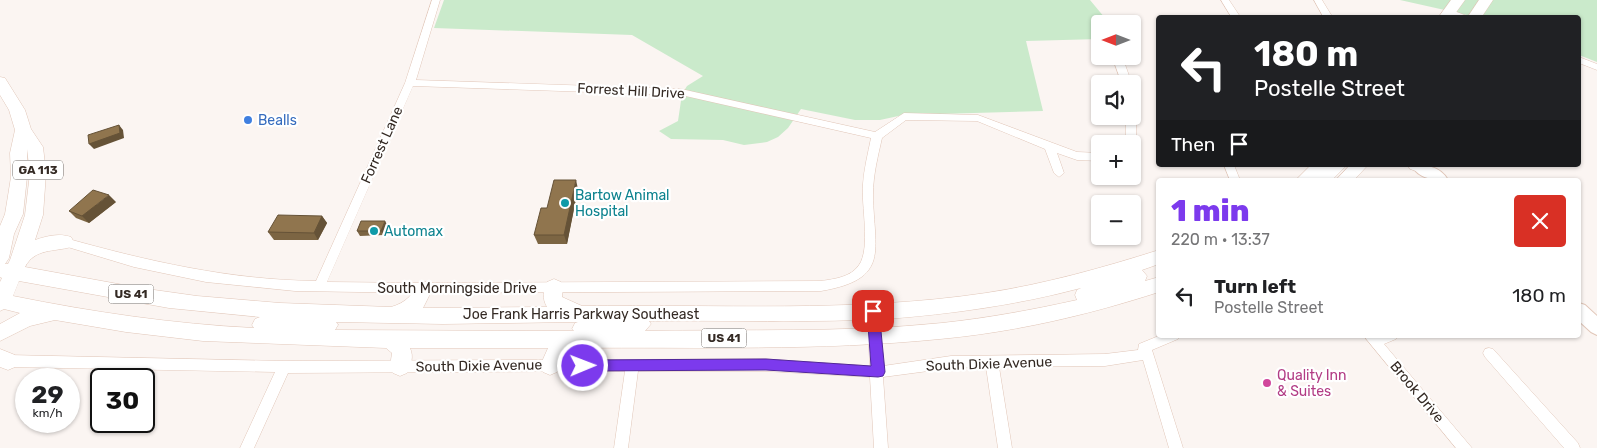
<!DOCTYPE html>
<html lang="en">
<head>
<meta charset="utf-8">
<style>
  :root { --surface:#fff; --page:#f2f2f2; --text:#202124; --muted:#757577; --accent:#7c3aed }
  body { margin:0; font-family:Rubik,sans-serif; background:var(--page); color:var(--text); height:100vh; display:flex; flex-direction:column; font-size:19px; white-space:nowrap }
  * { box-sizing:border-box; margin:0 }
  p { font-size:16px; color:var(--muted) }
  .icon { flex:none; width:28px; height:28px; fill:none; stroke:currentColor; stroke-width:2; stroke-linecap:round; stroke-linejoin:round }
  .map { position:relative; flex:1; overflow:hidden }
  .details { position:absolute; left:1156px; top:178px; width:425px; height:160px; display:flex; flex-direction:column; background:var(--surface); border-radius:5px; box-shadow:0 1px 4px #0004 }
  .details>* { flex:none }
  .banner { position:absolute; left:1156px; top:15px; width:425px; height:152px; border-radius:5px; box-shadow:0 1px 4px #0004; background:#202124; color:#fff; overflow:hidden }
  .needle { width:32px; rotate:270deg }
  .buttons { position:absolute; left:1091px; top:15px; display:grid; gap:10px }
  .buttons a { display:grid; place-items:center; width:50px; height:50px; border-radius:5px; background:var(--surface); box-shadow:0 1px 4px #0004; font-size:25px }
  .speed { position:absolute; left:15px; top:368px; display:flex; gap:10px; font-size:25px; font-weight:700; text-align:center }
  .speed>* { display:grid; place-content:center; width:65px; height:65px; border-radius:50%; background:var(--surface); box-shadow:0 1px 4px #0004; line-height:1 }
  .speed small { font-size:12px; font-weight:400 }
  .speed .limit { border:2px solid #111; border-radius:8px; background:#fff; color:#111 }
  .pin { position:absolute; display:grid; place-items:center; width:42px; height:42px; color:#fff; margin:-21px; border-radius:10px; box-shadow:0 2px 8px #0006 }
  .me { position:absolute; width:55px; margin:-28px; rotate:89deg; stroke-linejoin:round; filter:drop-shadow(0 0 4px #0008) }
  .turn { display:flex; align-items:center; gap:18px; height:105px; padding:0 15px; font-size:22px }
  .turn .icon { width:65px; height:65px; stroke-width:2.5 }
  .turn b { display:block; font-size:35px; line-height:42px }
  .then { display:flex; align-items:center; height:48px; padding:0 15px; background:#0003; gap:10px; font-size:19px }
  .round { display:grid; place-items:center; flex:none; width:52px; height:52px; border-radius:5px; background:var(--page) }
  .overview { display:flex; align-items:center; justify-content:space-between; height:85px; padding:0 15px }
  h1 { font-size:30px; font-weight:800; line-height:38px; color:var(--accent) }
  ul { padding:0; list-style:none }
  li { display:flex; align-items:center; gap:15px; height:65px; padding:0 15px }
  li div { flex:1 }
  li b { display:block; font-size:19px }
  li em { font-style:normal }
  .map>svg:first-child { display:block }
  .green { fill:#caeacb }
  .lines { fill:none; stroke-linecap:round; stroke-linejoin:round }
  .street-casing { stroke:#e1c6b8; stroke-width:1 }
  .secondary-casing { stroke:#e1c6b8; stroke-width:2 }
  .primary-casing { stroke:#e1c6b8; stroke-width:1 }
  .street { fill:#fff; fill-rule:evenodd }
  .secondary { fill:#fff; fill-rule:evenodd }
  .primary { fill:#fff; fill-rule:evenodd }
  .wall { fill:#7c6543 }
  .shaded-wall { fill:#655237 }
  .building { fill:#90754e; stroke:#655237 }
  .route { fill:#7c3aed; stroke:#51269a }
  .shop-dot { fill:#3f7fe0; stroke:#fff; stroke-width:2 }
  .culture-dot { fill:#0f9aa8; stroke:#fff; stroke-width:2 }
  .hotel-dot { fill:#d1479c; stroke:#fff; stroke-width:2 }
  .labels { text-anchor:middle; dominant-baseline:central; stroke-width:4.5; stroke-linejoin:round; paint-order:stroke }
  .shield { fill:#fff; stroke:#716a66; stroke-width:1 }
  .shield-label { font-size:12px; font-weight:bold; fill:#342a24 }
  .street-label { font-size:14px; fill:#342a24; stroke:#fff }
  .shop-label { font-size:14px; fill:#366cbe; stroke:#fff; text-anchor:start }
  .culture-label { font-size:14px; fill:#0d838f; stroke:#fff; text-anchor:start }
  .hotel-label { font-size:14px; fill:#b23c85; stroke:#fff; text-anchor:start }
</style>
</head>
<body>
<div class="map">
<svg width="1597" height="448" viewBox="0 0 1597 448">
  <rect width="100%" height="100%" fill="#fbf5f2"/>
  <g class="green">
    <path d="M444 0H1090L1110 24H1100V39L1026 41 1043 111 903 115 880 120H855L801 109 788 128 778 137 767 142 744 145 723 140 671 139 659 131 678 121 682 94 687 86 703 76 632 35 434 28Z"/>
    <path d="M1400 0H1597V62L1579 55V18L1476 17Z"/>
  </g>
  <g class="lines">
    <defs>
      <g id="street">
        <path d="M432 0H440L416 80 681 89 875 132 904 113 978 115 1077 152 1100 153V161L1077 160 1057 153 1064 173 1059 177 1054 173 1045 149 977 121 906 120 882 138C878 156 873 175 873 195 874 251 891 279 821 291L424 293 295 291 206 282 134 267 61 245 59 242 61 239 65 238C147 261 230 280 316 281L405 83ZM413 86 681 95 871 138C868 153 864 169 863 184 861 205 871 248 859 265 851 277 835 279 821 281L424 283 327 282Z"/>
        <path d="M1221 0H1229L1241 18H1232Z"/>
        <path d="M1314 0H1322L1333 18H1324Z"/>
        <path d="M1449 9 1467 16 1468 18C1460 18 1451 18 1445 12Z"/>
        <path d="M1112 56H1122L1132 84H1122Z"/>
        <path d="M1579 57 1597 64V70L1579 63Z"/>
        <path d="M1132 113 1136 116V135L1132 144H1122L1126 135V116H1132Z"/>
        <path d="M1224 165H1234L1240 180H1230Z"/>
        <path d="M873 306 877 307 879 311 883 366 951 356 1105 354 1138 350 1139 344 1161 335H1180L1178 339 1152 350 1183 448H1169L1143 360 1105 366 999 367 1012 448H998L986 367 951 368 883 377 888 448H874L870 377 765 371H638L628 448H614L625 371 288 373 254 448H240L275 372 8 367 3 365 2 361 3 357 8 355 284 361 765 359 870 366 867 311 869 307Z"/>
        <path d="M1363 335H1398L1396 339 1384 344 1472 448H1456Z"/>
        <path d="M1489 348 1493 349 1578 443 1580 448H1564L1485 357 1483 353 1485 349Z"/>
      </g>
      <g id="secondary">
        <path d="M1411 165C1426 165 1440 166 1448 180 1433 180 1419 179 1411 165Z"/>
        <path d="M1579 303 1585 305 1597 316V335L1591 332 1579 321Z"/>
      </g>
      <g id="primary">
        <path d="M1451 0H1465L1452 18H1438Z"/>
        <path d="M1479 0H1493L1481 18H1467Z"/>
        <path d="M0 77 5 78 25 110 31 129 43 147 46 173 43 215 35 240C47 236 59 233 71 237L74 242 71 247C54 252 35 248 25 267L140 288 197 296 280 303 391 307C398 305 404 302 409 297 417 288 416 278 431 283L433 288 423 308 547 307C542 298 543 291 547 282L554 279 561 282 563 287 562 297 582 306C716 304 853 313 986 293 1045 284 1102 268 1159 250V264L1142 270 1147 276 1145 281 1159 277V292C1088 315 1015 332 940 339 820 351 697 347 576 348L565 355 557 372 550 375 543 372 540 366 548 348H410C414 357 411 365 407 373L400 376 393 373 390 367 392 353 386 348 203 341 126 332 55 320 30 326 0 341V324L20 313 4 309 0 311V282L2 278 0 277V226L5 214 7 202 11 177 10 153 15 130 9 110 0 95ZM27 149 30 173 25 215 10 260 8 264H5L9 258 14 234 23 214 27 177ZM19 281 169 308 260 317 255 319 252 325 254 328C173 324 92 312 13 296ZM1081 288 1077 290 1075 295 1077 300C1032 310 988 318 942 323 844 333 744 329 645 331L651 324 649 321C728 320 807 323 886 319 952 314 1017 305 1081 288ZM336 322 443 324 578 322 575 323 572 329 574 331 335 330 338 325Z"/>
        <path d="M1311 165H1347L1332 180H1296Z"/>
        <path d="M1350 165H1368L1354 180H1336Z"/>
        <path d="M1408 165H1429L1430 167 1428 171 1422 173 1410 169Z"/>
        <path d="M0 349 15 355 18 361 15 367 8 370 0 367Z"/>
      </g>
    </defs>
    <use href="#street" class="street-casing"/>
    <use href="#secondary" class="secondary-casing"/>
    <use href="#primary" class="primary-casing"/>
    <use href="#street" class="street"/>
    <use href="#secondary" class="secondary"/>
    <use href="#primary" class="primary"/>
  </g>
  <g class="wall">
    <path d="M578 189 567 244H538L534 235 547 208Z"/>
    <path d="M116 202 89 223 76 218 69 211Z"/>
    <path d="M322 216 327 223 318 240H274L268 232Z"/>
    <path d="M388 226 384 235 360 236 357 231Z"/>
  </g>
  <g class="shaded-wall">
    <path d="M119 125 123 130 124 138 94 149 89 144Z"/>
    <path d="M576 180 578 189 567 244 564 235Z"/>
    <path d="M109 195 116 202 89 223 82 216Z"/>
    <path d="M322 216 327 223 318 240 314 233Z"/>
    <path d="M385 221 388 226 384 235 381 231Z"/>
  </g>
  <g class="building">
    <path d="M119 125 120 133 89 144 88 135Z"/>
    <path d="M554 180H576L564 235H534L541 208H547Z"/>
    <path d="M93 190 109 195 82 216 69 211Z"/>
    <path d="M278 215 322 216 314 233 268 232Z"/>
    <path d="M361 221H385L381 231H357Z"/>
  </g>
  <path class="route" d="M873 306 877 307 879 311 885 372 883 376 878 377 766 370 583 371 578 369 576 366 578 362 583 360 766 359 871 366 867 311 869 307Z"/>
  <circle class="shop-dot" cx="248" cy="120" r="5"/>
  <g class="culture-dot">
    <circle cx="565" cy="203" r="5"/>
    <circle cx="374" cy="231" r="5"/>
  </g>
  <circle class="hotel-dot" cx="1267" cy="383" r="5"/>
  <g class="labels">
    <g class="shield">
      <rect x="13" y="160.5" width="50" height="19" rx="4"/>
      <rect x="108.5" y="284.5" width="45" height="19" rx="4"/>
      <rect x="701.5" y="328.5" width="45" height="19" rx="4"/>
    </g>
    <g class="shield-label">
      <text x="38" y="170">GA 113</text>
      <text x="131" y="294">US 41</text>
      <text x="724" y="338">US 41</text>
    </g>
    <g class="street-label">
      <text transform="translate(631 91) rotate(3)">Forrest Hill Drive</text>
      <text transform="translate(382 145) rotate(-66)">Forrest Lane</text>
      <text x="457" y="288">South Morningside Drive</text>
      <text x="581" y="314">Joe Frank Harris Parkway Southeast</text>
      <text transform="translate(989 364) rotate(-2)">South Dixie Avenue</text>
      <text transform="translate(479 366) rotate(-1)">South Dixie Avenue</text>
      <text transform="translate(1417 392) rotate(50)">Brook Drive</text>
    </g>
    <g class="shop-label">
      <text x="258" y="120">Bealls</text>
    </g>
    <g class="culture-label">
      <text x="575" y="195">Bartow Animal<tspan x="575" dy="16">Hospital</tspan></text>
      <text x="384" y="231">Automax</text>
    </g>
    <g class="hotel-label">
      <text x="1277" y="375">Quality Inn<tspan x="1277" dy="16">&amp; Suites</tspan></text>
    </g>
  </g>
</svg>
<div class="buttons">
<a><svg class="needle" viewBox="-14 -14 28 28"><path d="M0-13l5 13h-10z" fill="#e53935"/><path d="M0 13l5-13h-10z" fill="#757577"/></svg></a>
<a><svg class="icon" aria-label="sound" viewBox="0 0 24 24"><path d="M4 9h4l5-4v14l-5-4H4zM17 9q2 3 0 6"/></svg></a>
<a>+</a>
<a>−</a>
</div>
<div class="speed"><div>29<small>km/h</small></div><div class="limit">30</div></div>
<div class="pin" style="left:873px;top:311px;background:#d93025"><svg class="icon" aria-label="arrive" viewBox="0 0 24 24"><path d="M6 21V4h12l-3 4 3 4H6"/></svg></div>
<svg class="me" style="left:583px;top:366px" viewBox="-20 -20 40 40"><circle r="17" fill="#7c3aed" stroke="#fff" stroke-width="3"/><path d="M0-11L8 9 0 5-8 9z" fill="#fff"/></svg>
<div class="banner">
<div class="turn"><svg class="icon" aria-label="left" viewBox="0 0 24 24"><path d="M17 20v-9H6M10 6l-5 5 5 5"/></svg><div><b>180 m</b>Postelle Street</div></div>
<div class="then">Then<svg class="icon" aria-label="arrive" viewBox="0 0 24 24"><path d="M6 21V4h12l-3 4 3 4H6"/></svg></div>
</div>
<section class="details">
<div class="overview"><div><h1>1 min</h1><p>220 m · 13:37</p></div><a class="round" style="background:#d93025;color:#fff"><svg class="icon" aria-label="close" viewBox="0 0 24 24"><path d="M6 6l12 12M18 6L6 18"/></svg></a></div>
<ul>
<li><svg class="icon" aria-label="left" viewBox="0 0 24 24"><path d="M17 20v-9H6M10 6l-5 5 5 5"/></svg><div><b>Turn left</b><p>Postelle Street</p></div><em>180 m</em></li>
</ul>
</section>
</div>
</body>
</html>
